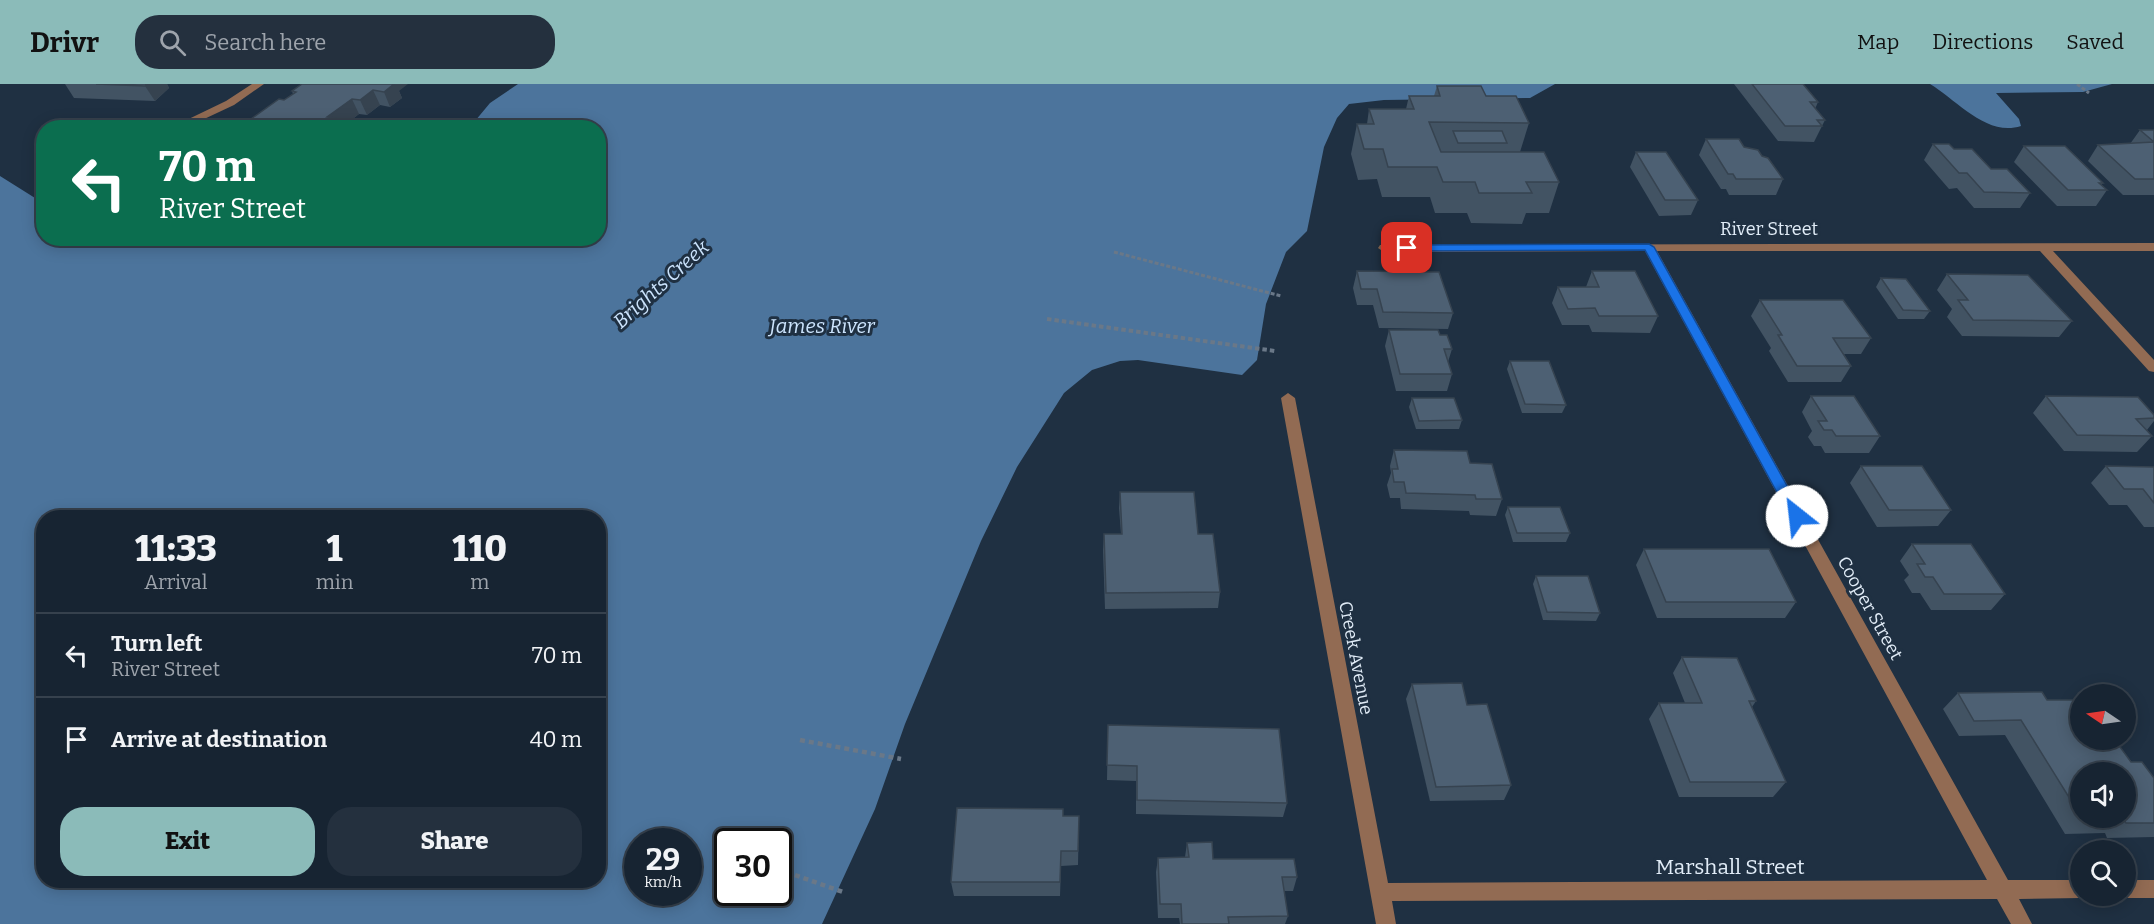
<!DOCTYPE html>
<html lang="en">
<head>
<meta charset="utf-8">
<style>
  :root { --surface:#172432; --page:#24303e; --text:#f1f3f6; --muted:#9ea4ac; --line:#36414d; --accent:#8bbbb9 }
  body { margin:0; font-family:Bitter,serif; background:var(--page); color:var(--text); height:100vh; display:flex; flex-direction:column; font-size:22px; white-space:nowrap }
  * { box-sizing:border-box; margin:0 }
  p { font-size:20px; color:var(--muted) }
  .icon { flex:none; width:33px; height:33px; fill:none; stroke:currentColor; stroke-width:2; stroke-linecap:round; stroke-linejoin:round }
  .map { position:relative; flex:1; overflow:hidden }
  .side { position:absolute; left:36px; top:426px; width:570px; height:378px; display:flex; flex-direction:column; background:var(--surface); border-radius:24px; box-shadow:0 3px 15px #0003,0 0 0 2px var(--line) }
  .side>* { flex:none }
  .top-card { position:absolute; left:36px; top:36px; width:570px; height:126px; border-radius:24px; box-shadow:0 3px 15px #0003,0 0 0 2px var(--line); background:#0b6e4f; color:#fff; overflow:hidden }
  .needle { width:39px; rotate:283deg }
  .controls { position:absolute; left:2070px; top:600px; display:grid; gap:12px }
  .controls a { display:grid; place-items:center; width:66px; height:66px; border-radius:50%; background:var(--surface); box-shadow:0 3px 15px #0003,0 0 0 2px var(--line); font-size:30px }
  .speed { position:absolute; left:624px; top:744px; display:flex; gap:12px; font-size:30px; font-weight:700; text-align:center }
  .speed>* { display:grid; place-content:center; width:78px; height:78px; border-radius:50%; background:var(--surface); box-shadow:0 3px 15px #0003,0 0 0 2px var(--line); line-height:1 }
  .speed small { font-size:15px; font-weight:400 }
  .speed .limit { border:3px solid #111; border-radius:9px; background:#fff; color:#111 }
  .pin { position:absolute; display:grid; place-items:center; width:51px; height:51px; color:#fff; margin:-26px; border-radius:12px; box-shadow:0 3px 9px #0006 }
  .me { position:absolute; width:66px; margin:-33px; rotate:331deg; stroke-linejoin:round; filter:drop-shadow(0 0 4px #0008) }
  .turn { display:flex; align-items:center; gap:21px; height:126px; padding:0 24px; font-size:27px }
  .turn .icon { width:78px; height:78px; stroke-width:2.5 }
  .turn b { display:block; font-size:42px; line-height:51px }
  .eta { display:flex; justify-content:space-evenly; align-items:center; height:102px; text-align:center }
  .eta b { font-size:36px; font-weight:800; line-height:42px }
  .action { display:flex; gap:12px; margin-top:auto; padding:12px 24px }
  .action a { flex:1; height:69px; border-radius:24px; background:var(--accent); color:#111; font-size:24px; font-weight:800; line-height:69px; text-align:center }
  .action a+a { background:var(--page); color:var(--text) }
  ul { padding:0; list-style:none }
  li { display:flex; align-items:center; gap:18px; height:84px; padding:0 24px; border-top:2px solid var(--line) }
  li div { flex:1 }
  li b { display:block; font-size:22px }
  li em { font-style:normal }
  header { display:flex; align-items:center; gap:36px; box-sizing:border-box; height:84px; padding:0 30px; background:var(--accent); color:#111 }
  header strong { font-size:28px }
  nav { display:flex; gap:33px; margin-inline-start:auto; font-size:21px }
  .search { width:420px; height:54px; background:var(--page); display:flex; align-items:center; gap:15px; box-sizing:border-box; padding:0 21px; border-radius:24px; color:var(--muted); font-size:22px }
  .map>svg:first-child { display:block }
  .water { fill:#4c749c; fill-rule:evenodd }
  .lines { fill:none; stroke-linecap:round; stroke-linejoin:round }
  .path-far2 { stroke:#6a7888; stroke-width:3; stroke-dasharray:4 2; stroke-linecap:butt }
  .path-far1 { stroke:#6a7888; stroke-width:4; stroke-dasharray:4.5 3; stroke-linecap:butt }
  .path { stroke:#6a7888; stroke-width:4.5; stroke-dasharray:5 4; stroke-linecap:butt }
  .minor { fill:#926b53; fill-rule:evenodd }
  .wall { fill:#425363; fill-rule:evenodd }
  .shaded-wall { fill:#364350 }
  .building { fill:#4d6073; stroke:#364350; stroke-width:1.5 }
  .route { fill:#1a73e8; stroke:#114b97; stroke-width:1.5 }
  .labels { text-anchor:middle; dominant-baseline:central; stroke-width:6; stroke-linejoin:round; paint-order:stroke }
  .street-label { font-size:18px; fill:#e1ecf7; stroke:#1f3042 }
  .water-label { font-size:20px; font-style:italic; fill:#cce4fd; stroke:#1f3042 }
  .near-street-label { font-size:21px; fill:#e1ecf7; stroke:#1f3042 }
</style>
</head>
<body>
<header>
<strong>Drivr</strong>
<div class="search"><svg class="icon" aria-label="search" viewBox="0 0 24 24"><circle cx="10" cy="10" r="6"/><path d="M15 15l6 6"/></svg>Search here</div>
<nav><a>Map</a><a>Directions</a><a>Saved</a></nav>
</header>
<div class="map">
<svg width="2154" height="840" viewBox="0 0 2154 840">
  <rect width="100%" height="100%" fill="#1f3042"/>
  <g class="water">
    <path d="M518 0H1555L1530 14 1384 16 1349 20 1337 34 1324 63 1307 147 1286 168 1266 220 1257 276 1242 291 1138 276 1120 277 1092 286 1064 309 1017 383 981 457 905 640 875 725 822 840H0V92L43 119 44 154H598V44L470 43 490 19ZM44 434H598V796H44ZM638 758H688V808H638ZM728 758H778V808H728Z"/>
    <path d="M1930 0H2112L2083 8 1996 9 2019 35 2021 42C1986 53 1957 16 1930 0Z"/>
  </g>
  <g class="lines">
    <g class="path-far2">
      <path d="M2077 0 2089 9"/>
      <path d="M1114 168 1281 212"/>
    </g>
    <path class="path-far1" d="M1047 235 1275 267"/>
    <g class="path">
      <path d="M800 656 901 675"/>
      <path d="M718 763 728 767"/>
      <path d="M778 785 843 808"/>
    </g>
    <g class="minor">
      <path d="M252 0H264L234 21 185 44H170L226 17Z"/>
      <path d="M2154 159V167H2053L2154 276V288L2149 287 2040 167H1657L2008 796H2080V812H2087L2080 814 2019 815 2032 840H2011L1997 815 1392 817 1396 840H1376L1281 314 1288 309 1295 314 1388 799 1987 796 1645 167 1384 168 1378 164 1380 161Z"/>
      <path d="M2126 796H2154V814H2126L2119 812H2126Z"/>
    </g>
  </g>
  <g class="wall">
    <path d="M65 0H167L169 4 155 17 74 14Z"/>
    <path d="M302 0 399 7 402 14 390 23 380 21 367 31 359 30 341 44H256L251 35 284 16 293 10 292 7Z"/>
    <path d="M1734 0H1803L1818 18 1815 25 1825 36 1814 58 1778 57Z"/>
    <path d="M1437 2 1486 12 1529 39 1520 68 1559 98 1549 129H1526L1522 140 1471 139 1467 129H1435L1430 113H1382L1377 95 1358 96 1351 70 1357 40H1367L1369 25H1406L1409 12H1434Z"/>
    <path d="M2140 46H2154V111H2123L2088 77 2098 61 2130 60Z"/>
    <path d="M1706 55 1744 63 1762 72 1783 95 1776 111H1729L1726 105H1721L1699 71Z"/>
    <path d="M1933 60 1954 65 1991 85 2030 109 2020 124H1974L1957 104 1949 105 1924 76Z"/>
    <path d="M2024 62 2103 99 2101 101 2107 106 2096 122H2057L2014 78Z"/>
    <path d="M1636 68 1698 116 1691 131 1659 132 1630 83Z"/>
    <path d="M1357 187 1453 229 1448 245 1379 244 1373 221H1357L1353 204Z"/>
    <path d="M1592 187 1658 232 1650 249 1592 248 1589 241H1562L1552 219 1558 203H1586Z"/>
    <path d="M1947 190 2072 237 2059 253 1962 252 1947 233 1952 225 1937 206Z"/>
    <path d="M1881 194 1930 227 1924 235H1898L1876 203Z"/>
    <path d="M1760 216 1871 254 1861 270H1844L1851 282 1841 298H1788L1769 267 1771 264 1751 232Z"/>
    <path d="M1389 246 1440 251 1452 265 1448 278 1452 290 1447 307H1396L1385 262Z"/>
    <path d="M1510 277 1566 321 1562 329H1522L1507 285Z"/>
    <path d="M1811 312 1880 352 1869 369H1825L1821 362H1814L1808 353 1812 347 1802 328Z"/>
    <path d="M2046 312 2154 331V337L2147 346 2152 352 2137 368 2064 367 2033 329Z"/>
    <path d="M1412 314 1462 336 1459 345H1416L1409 323Z"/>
    <path d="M1394 366 1470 379 1502 415 1496 432 1470 431 1469 427 1401 425 1400 414H1390L1387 401 1391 389 1390 382Z"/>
    <path d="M1861 382 1951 426 1938 442 1877 443 1850 399Z"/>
    <path d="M2106 382 2154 383V443H2144L2127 421H2109L2091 399Z"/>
    <path d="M1120 408 1198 450 1220 508 1218 524 1105 525 1103 466 1104 450H1121L1119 424Z"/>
    <path d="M1508 423 1570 449 1566 458H1513L1505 431Z"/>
    <path d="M1912 460 2005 510 1991 526H1931L1920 509H1912L1904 496 1909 491 1900 477Z"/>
    <path d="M1644 465 1796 518 1785 534H1657L1636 481Z"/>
    <path d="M1536 492 1600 529 1596 537 1543 536 1533 500Z"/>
    <path d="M1682 573 1756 617 1752 623 1786 698 1773 713H1679L1649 635 1659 619H1685L1673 589Z"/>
    <path d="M1412 600 1467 621 1511 701 1504 716 1430 717 1406 615Z"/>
    <path d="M1958 609 2047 616 2154 694V753L2107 754 2105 749 2065 750 2005 651 1959 652 1943 625ZM2080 688 2126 734H2080Z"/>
    <path d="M1108 641 1287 719 1283 733 1136 730V697L1107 696Z"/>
    <path d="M1079 732 1078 781 1061 782 1060 812H954L951 798Z"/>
    <path d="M1187 759 1213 775 1297 793 1293 807H1284L1288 832 1285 840H1180L1179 834H1158L1156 788 1158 774 1185 773Z"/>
  </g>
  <g class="shaded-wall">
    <path d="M147 0H167L169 4 155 17 145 2Z"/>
    <path d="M386 0H408L399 7 402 14 390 23 384 8Z"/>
    <path d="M373 6 380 21 367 31 360 16Z"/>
    <path d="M352 15 359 30 341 44H323L327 33Z"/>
  </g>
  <g class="building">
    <path d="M96 0H147L145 2Z"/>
    <path d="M302 0H394L384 8 373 6 360 16 352 15 327 33 335 34 323 44H258L267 37 251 35 279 15 284 16 296 8 292 7Z"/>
    <path d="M1752 0H1803L1818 18H1810L1825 36H1817L1822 42H1785Z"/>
    <path d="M1437 2H1481L1486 12H1516L1529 39 1429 38 1441 68H1544L1559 98H1526L1532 109H1479L1475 98H1443L1437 83H1388L1383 65H1364L1357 40H1374L1369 25H1414L1409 12H1440Z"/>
    <path d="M2140 46H2154V95H2135L2098 61 2154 58Z"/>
    <path d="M1453 47H1502L1507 59H1458Z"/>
    <path d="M1706 55H1739L1744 63 1758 66 1762 72 1768 74 1783 95H1736L1733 90H1728Z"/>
    <path d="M1933 60H1949L1954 65H1972L1991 85H2007L2030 109 1984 108 1967 89H1959Z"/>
    <path d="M2024 62H2065L2103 99H2099L2107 106H2068Z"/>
    <path d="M1636 68H1666L1698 116H1665Z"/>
    <path d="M1357 187 1439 188 1453 229 1383 228 1377 205H1361Z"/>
    <path d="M1592 187H1635L1658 232H1599L1595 224 1568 225 1558 203H1599Z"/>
    <path d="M1947 190 2028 191 2072 237 1973 236 1958 216H1968Z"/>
    <path d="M1881 194 1906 195 1930 227 1903 226Z"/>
    <path d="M1760 216H1843L1871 254H1833L1851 282H1797L1778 251H1782Z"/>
    <path d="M1389 246H1438L1440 251H1447L1452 265H1444L1452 290H1400Z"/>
    <path d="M1510 277H1549L1566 321 1525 320Z"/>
    <path d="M1811 312H1854L1880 352H1836L1832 346H1824L1818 337H1827Z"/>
    <path d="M2046 312 2138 313 2154 331V334L2136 335 2152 352 2077 351Z"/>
    <path d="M1412 314H1454L1462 336 1419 337Z"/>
    <path d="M1394 366 1467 367 1470 379 1492 380 1502 415H1476L1475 411 1406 409 1404 398H1394L1392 385H1398Z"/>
    <path d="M1861 382H1922L1951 426H1889Z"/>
    <path d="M2106 382 2154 383V419L2143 405H2124Z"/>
    <path d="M1120 408H1194L1198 450H1213L1220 508 1106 509 1104 450H1122Z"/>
    <path d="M1508 423H1560L1570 449H1517Z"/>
    <path d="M1912 460H1971L2005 510H1944L1933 493H1925L1917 480H1925Z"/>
    <path d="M1644 465H1769L1796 518H1666Z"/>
    <path d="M1536 492H1588L1600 529 1547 528Z"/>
    <path d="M1682 573 1737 574 1756 617H1749L1786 698H1690L1659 619H1702Z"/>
    <path d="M1462 599 1467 621 1487 620 1511 701 1436 703 1412 600Z"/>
    <path d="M2042 608 2047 616H2080V656H2115L2131 678H2142L2154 694V739H2126L2123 735H2083L2082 734H2126V688H2080V731L2021 636 1974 637 1958 609Z"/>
    <path d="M1108 641 1279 645 1287 719 1137 716V682L1107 681Z"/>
    <path d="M957 724 1063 725V732H1079L1078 767H1061L1060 798H951Z"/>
    <path d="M1212 758 1213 775H1294L1297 793H1282L1288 832 1228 833 1229 840H1182L1181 820H1160L1158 774 1189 773 1187 759Z"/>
  </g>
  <path class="route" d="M1649 160 1654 163 1804 432 1802 436H1792L1645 166 1407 167 1402 164 1407 161Z"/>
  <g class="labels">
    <g class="street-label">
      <text x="1769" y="145">River Street</text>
      <text transform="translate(1870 524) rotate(61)">Cooper Street</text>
      <text transform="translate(1356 574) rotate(79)">Creek Avenue</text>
    </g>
    <g class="water-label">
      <text transform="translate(661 200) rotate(-42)">Brights Creek</text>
      <text x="822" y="242">James River</text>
    </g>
    <g class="near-street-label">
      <text x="1730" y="783">Marshall Street</text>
    </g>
  </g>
</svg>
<div class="controls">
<a><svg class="needle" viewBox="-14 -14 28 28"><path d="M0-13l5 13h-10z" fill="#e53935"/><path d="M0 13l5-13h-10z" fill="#9ea4ac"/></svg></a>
<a><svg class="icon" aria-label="sound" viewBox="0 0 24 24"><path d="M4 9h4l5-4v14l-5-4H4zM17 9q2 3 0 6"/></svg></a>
<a><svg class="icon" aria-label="search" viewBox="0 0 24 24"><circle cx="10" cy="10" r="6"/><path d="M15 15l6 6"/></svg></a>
</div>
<div class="speed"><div>29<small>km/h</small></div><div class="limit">30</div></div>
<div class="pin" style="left:1407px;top:164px;background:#d93025"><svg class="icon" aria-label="arrive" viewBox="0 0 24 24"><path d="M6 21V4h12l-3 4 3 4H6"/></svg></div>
<svg class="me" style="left:1797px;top:432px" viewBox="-20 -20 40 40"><circle r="19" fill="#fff"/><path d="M0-13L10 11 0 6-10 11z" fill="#1a73e8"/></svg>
<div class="top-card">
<div class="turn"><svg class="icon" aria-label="left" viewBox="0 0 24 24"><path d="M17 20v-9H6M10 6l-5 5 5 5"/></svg><div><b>70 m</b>River Street</div></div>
</div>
<section class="side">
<div class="eta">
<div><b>11:33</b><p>Arrival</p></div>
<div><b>1</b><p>min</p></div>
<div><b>110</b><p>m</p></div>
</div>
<ul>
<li><svg class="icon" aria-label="left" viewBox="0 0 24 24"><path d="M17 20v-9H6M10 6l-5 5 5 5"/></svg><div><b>Turn left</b><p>River Street</p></div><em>70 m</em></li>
<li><svg class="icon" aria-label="arrive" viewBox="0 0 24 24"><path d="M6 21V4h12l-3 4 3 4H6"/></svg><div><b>Arrive at destination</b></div><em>40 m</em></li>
</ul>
<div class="action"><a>Exit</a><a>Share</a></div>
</section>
</div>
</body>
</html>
